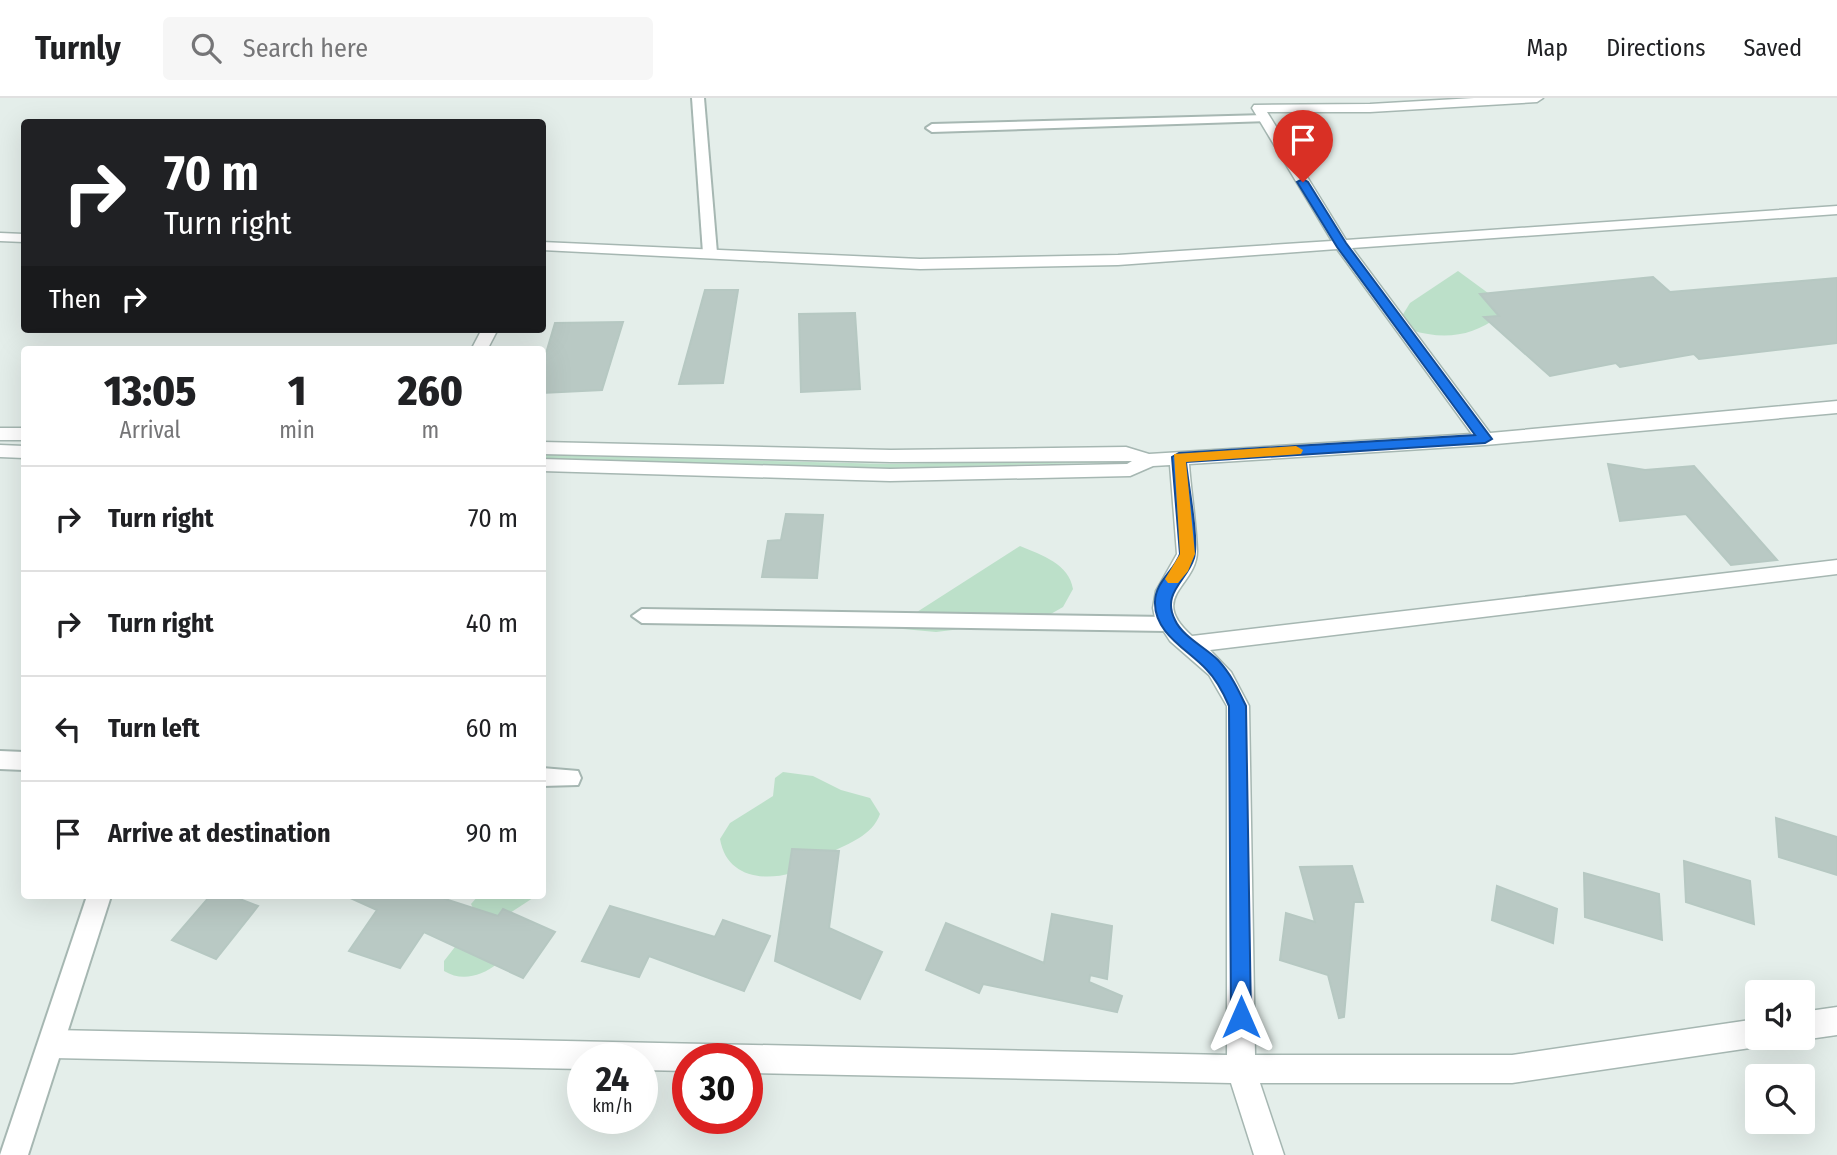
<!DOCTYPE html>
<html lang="en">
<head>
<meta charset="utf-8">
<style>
  :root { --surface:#fff; --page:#f6f6f6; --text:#202124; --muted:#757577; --line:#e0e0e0 }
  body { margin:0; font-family:"Fira Sans Condensed",sans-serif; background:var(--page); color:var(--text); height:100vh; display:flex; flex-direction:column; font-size:26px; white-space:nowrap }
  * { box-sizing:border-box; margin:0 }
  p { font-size:23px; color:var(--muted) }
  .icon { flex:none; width:38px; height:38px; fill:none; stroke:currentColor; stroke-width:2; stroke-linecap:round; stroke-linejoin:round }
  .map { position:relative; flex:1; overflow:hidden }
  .drawer { position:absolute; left:21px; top:248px; width:525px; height:553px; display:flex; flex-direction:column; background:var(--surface); border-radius:7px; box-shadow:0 7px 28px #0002 }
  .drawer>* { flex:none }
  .top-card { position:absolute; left:21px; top:21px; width:525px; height:214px; border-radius:7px; box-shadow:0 7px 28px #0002; background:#202124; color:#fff; overflow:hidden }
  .fabs { position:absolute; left:1745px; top:882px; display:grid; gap:14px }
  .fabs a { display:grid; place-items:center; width:70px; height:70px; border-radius:7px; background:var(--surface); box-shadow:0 7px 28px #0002; font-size:35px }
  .speed { position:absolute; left:567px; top:945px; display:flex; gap:14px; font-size:35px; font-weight:700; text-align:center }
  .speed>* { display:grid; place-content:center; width:91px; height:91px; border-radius:50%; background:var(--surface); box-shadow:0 7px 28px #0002; line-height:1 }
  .speed small { font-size:18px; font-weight:400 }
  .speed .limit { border:10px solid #d22; background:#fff; color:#111 }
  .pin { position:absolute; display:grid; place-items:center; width:60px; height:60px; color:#fff; margin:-72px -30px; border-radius:50% 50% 50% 0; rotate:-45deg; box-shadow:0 0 7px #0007 }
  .pin .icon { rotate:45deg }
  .me { position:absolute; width:77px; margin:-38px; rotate:0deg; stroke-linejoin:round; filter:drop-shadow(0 0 5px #0008) }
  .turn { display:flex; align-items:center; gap:24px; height:147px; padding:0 28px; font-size:32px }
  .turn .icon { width:91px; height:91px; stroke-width:2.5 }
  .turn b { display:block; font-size:49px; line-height:60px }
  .then { display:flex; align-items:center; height:66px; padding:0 28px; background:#0003; gap:14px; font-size:26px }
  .eta { display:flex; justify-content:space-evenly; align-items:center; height:119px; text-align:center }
  .eta b { font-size:42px; font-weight:800; line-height:49px }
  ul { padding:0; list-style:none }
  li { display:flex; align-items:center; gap:21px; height:105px; padding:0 28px; border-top:2px solid var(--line) }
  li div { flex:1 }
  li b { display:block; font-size:26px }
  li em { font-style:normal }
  header { display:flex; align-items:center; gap:42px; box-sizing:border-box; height:98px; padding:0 35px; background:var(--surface); border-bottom:2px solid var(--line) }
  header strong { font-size:33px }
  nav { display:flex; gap:38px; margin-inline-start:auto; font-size:24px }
  .search { width:490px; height:63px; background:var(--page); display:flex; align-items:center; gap:18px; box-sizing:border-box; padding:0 24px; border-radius:7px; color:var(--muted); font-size:26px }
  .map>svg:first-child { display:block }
  .green { fill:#bce0c9 }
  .building { fill:#b9c9c4; stroke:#b6c8c2; stroke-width:2 }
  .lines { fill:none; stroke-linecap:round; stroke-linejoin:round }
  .service-casing { stroke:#a6b7b2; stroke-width:4 }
  .minor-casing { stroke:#a6b7b2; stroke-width:3 }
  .service { fill:#fff; fill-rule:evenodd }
  .minor { fill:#fff; fill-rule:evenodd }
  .route { fill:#1a73e8; stroke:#114b97; stroke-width:2 }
  .slow { fill:#f59e0b }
</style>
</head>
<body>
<header>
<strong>Turnly</strong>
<div class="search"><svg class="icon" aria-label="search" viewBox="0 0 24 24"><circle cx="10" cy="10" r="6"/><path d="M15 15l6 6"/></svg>Search here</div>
<nav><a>Map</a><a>Directions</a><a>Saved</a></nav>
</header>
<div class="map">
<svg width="1837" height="1057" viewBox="0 0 1837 1057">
  <rect width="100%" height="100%" fill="#e4eeea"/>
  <g class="green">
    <path d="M1458 173 1488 195 1500 210 1499 218C1472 239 1443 242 1411 232L1402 218 1410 205Z"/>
    <path d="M543 357 890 366 1128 361 1130 364 889 370 543 361Z"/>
    <path d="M1020 448C1042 457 1069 466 1073 491L1063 509 1042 521 936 534 892 530Z"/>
    <path d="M783 674 813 678 841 692 870 700 880 716C872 738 849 745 830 755 818 762 805 772 792 775 760 784 726 777 720 741L730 725 773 698 775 680Z"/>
    <path d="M478 798H536L507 817 497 866C481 878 462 884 444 873V863L465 836 475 814 471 806Z"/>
  </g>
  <g class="building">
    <path d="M1653 179 1670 194 1837 180V245L1699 261 1694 256 1620 269 1616 265 1550 278 1484 219 1499 218 1480 196Z"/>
    <path d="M705 192H738L723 285 679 286Z"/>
    <path d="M855 215 860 291 801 294 799 216Z"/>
    <path d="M623 224 602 292 542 295V269L555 225Z"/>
    <path d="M1608 366 1645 372 1694 368 1777 462 1731 467 1686 416 1620 423Z"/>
    <path d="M786 416 823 417 817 480 762 479 768 443 781 442Z"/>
    <path d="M1776 720 1837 739V777L1779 759Z"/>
    <path d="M792 751 839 753 829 830 882 854 860 901 775 863Z"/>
    <path d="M1684 763 1750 783 1754 826 1686 804Z"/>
    <path d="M1352 768 1363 804H1354L1344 919 1339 920 1328 877 1280 862 1286 815 1315 824 1300 769Z"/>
    <path d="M1584 775 1659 796 1662 842 1585 819Z"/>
    <path d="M1497 788 1557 811 1553 845 1492 822Z"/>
    <path d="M210 798H232L258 808 216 861 172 842Z"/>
    <path d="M346 798H447L445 801 498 818 503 811 555 834 523 880 424 834 400 870 349 853 377 812Z"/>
    <path d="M610 808 715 839 723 822 770 838 744 893 649 858 639 879 582 863Z"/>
    <path d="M1052 816 1112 828 1107 881 1090 877 1089 884 1122 898 1117 914 983 886 979 895 926 872 946 825 1044 865Z"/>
  </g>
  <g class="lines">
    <defs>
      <g id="service">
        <path d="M692 0H704L717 155 710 159 703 155Z"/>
        <path d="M1265 17 1269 19V23L932 34 926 30 932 26Z"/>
        <path d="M642 511 1167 519 1174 521 1177 526 1174 531 1167 533 642 525 632 518Z"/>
        <path d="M0 653 24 654V672L0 671Z"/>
        <path d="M542 670 578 673 581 680 578 687 542 688Z"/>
        <path d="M87 798H111L28 1057H0Z"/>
      </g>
      <g id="minor">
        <path d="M1474 0H1543L1537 4 1370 14H1267L1346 142 1837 108V116L1352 150 1490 335 1837 303V315L1485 347 1189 366C1191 394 1196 424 1197 453 1197 489 1147 498 1192 538L1837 462V476L1210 552 1231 574 1249 608 1255 957H1512L1757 921V940H1769L1767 945 1757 949 1512 985H1260L1284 1057H1254L1231 985 747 975V961H688V973L642 972V961H583V971L53 960 43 956 39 946 43 936 53 932 1227 957V608L1209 577 1170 543 1155 520 1153 510 1156 493 1177 456 1170 367 1153 368 1130 378 890 383 542 373V361L890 371 1127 366 1132 363 891 364 542 356V344L891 352 1126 349 1149 356 1472 336 1337 151 1118 167 920 171 542 152V144L920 161 1118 157 1332 143 1252 10 1254 7 1370 6Z"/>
        <path d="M0 135 24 136V144L0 143Z"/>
        <path d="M482 231H498L487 252H471Z"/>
        <rect x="0" y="330" width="24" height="12"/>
        <path d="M0 347 24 348V360L0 359Z"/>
        <path d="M1837 909V937L1802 942 1797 940H1802V914Z"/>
      </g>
    </defs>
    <use href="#service" class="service-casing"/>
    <use href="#minor" class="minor-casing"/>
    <use href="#service" class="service"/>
    <use href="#minor" class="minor"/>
  </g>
  <path class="route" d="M1303 81 1308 84 1346 145 1492 341 1485 345 1186 364C1188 386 1199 441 1194 460 1187 483 1161 495 1175 522 1182 538 1206 550 1218 562 1231 576 1238 591 1246 608L1251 919 1248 926 1241 929 1234 926 1231 919 1229 608C1223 594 1217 582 1206 571 1187 551 1154 535 1155 504 1155 484 1174 473 1180 456L1172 359 1179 355 1475 337 1337 149 1297 84Z"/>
  <path class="slow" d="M1296 348 1303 352 1301 356 1186 364 1195 456 1188 473 1178 485H1168L1165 481 1180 456 1174 356Z"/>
</svg>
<div class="fabs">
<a><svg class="icon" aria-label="sound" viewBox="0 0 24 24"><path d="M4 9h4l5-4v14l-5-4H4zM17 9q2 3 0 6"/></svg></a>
<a><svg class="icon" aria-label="search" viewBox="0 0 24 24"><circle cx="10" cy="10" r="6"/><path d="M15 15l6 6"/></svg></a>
</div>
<div class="speed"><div>24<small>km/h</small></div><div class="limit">30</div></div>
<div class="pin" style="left:1303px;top:84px;background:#d93025"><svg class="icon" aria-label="arrive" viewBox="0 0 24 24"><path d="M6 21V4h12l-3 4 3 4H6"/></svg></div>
<svg class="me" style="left:1241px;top:919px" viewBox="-20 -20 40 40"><path d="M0-17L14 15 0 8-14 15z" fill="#1a73e8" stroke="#fff" stroke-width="4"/></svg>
<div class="top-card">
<div class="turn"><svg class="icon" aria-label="right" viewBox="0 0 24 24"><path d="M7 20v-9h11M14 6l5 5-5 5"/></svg><div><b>70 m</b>Turn right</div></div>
<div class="then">Then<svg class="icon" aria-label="right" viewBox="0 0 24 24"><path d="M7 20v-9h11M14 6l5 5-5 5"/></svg></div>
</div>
<section class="drawer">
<div class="eta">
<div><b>13:05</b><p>Arrival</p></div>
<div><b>1</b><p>min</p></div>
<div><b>260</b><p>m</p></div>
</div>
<ul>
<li><svg class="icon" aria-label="right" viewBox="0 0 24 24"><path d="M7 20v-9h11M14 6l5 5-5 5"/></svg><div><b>Turn right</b></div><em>70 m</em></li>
<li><svg class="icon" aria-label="right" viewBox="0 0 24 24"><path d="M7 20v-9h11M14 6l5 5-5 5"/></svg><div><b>Turn right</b></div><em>40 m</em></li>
<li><svg class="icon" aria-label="left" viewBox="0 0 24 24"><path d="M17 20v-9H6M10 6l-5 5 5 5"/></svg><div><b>Turn left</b></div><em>60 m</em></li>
<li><svg class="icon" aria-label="arrive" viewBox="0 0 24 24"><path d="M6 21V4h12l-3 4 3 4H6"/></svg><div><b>Arrive at destination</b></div><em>90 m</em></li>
</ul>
</section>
</div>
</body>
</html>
